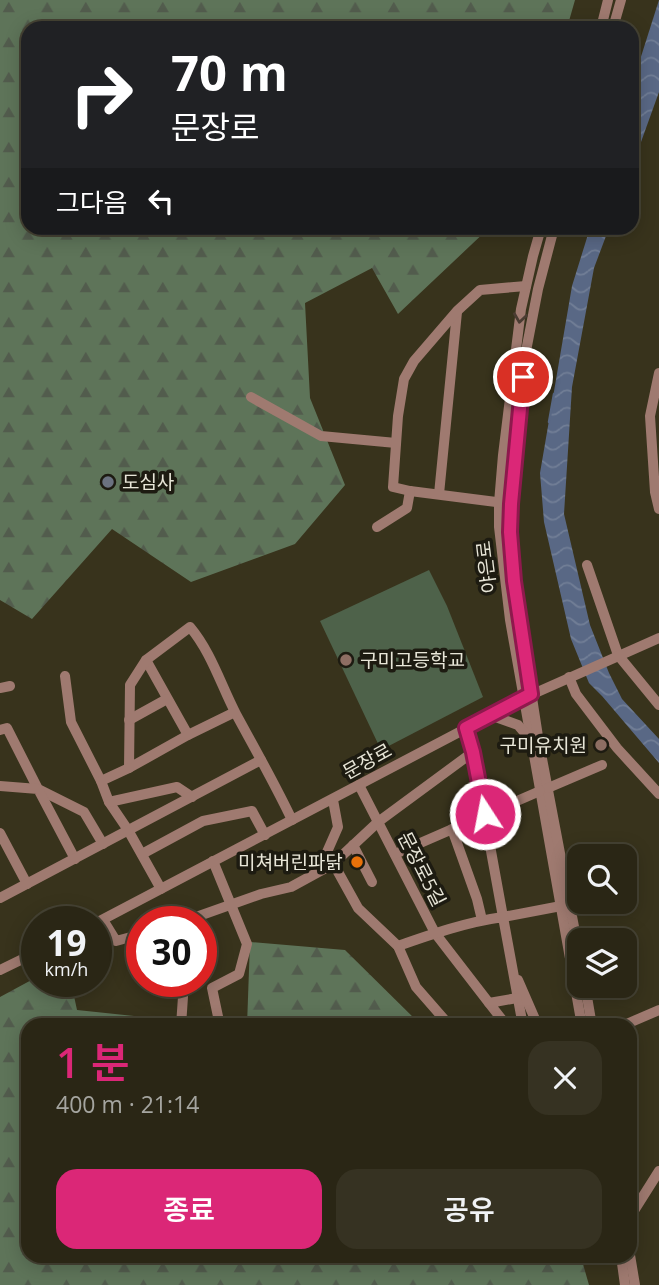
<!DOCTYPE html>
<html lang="ko">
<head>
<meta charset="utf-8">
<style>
  :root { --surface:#2a2615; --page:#363222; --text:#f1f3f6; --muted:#a5a5a0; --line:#464334; --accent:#db2777 }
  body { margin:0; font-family:"Open Sans","Noto Sans KR",sans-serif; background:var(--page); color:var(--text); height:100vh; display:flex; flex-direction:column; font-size:26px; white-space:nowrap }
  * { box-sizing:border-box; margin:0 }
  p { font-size:23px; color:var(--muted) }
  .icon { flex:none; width:38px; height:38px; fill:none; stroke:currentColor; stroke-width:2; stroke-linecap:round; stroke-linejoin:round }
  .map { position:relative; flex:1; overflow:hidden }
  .panel { position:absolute; left:21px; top:1018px; width:616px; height:245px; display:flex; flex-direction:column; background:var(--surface); border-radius:21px; box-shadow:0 4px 18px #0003,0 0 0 2px var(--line) }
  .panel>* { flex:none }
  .banner { position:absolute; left:21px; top:21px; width:618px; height:214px; border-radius:21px; box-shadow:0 4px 18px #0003,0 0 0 2px var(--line); background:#202124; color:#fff; overflow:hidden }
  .controls { position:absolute; left:567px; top:844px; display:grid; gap:14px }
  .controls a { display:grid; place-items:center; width:70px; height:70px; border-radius:14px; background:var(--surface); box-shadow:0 4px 18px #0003,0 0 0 2px var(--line); font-size:35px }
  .speed { position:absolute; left:21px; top:906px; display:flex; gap:14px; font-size:35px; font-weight:700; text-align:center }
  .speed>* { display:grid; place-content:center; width:91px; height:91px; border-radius:50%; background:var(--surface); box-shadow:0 4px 18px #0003,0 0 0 2px var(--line); line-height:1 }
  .speed small { font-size:18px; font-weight:400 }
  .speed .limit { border:10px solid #d22; background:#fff; color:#111 }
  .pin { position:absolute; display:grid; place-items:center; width:60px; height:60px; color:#fff; margin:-30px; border:4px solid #fff; border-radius:50%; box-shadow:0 2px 7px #0007 }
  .me { position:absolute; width:77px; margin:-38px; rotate:349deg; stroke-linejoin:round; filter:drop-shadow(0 0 5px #0008) }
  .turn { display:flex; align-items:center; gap:24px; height:147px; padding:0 35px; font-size:32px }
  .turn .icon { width:91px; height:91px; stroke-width:2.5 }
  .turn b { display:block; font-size:49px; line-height:60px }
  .then { display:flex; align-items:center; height:66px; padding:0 35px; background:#0003; gap:14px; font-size:26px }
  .round { display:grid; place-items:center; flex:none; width:74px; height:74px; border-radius:21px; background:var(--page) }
  .headline { display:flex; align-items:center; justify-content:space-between; height:119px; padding:0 35px }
  h1 { font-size:42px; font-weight:600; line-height:52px; color:var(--accent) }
  .button { display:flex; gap:14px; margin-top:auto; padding:14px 35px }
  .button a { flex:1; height:80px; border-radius:21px; background:var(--accent); color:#fff; font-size:28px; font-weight:600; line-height:80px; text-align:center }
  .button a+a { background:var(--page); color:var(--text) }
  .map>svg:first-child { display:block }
  .green { fill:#4e624a }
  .forest { fill:url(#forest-firs) }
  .water { fill:url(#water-waves) }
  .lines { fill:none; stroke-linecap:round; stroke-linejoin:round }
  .stream { stroke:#596885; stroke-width:2.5 }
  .minor { stroke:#9f7a70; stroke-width:10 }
  .oneway { stroke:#4a3c32 }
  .route-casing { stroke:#8e194d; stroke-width:18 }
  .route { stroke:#db2777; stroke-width:12 }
  .worship-dot { fill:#6b7280; stroke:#1d1b11; stroke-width:2.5 }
  .education-dot { fill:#8d6e63; stroke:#1d1b11; stroke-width:2.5 }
  .food-dot { fill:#e8710a; stroke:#1d1b11; stroke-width:2.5 }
  .labels { text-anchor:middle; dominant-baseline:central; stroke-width:7; stroke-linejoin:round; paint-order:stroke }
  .poi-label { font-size:19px; fill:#e8e6d8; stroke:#1d1b11; text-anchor:start }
  .street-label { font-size:19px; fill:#e8e6d8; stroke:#1d1b11 }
</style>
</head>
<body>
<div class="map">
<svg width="659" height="1285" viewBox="0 0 659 1285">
  <defs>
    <pattern id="forest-firs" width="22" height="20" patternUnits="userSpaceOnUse" patternTransform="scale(1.75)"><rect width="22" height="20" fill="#5e7459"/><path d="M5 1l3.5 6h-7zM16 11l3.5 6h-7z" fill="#525c4d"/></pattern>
    <pattern id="water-waves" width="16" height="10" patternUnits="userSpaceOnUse" patternTransform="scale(1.75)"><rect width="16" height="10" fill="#596885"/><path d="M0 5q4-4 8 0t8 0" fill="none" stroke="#717e96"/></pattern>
  </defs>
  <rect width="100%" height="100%" fill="#38331c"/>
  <path class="green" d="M429 570 447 606 483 697 381 750 320 621Z"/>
  <g class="forest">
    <path d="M0 0H575L567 28H28V228H489L398 314 372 268 305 303 310 398 345 485 295 544 191 582 112 529 32 619 0 600Z"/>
    <path d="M250 942 345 950 421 1025 247 1026Z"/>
    <path d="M37 977V982H71L77 1010 153 1018V1025L28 1026V1256L581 1257 589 1285H0V997Z"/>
  </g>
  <g class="water">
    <path d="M659 0V92L632 167V85Z"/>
    <path d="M590 228H609L594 268 572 387 564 514 590 625 609 673 622 699 659 739V763L602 696 589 683 571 639 544 522 540 473 572 286Z"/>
  </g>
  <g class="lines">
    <path class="stream" d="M549 422 554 394"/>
    <g class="minor">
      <path d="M601 28 608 0"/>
      <path d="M613 28 621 0"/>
      <path d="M541 228 533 256 521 309 503 455 499 503V527L510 620 582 1026"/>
      <path d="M554 228 538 289 526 351 515 457 510 532 514 581 539 743 579 953"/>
      <path d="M659 373 650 416 655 492 659 509"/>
      <path d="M251 397 321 436 396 443"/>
      <path d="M439 494 457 312"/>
      <path d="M504 503 410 491 393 487 398 416 404 379 414 361 457 311 480 290 526 286"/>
      <path d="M377 527 407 508 410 491"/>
      <path d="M587 565 618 655 659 705"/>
      <path d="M146 660 188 735"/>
      <path d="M65 676 71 722 101 781"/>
      <path d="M569 677 576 694 617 748 659 794"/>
      <path d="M0 688 10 686"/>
      <path d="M235 712 188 735 129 768 130 685 146 660 190 627C211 652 221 685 236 714 255 749 275 784 292 820"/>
      <path d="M490 715 518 725 529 738"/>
      <path d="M129 720 167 699"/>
      <path d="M0 730 7 728 38 789 84 812 103 844"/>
      <path d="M473 752 503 917 561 906"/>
      <path d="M129 768 101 781 109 802 128 830 161 889"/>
      <path d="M359 785 435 933 489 1003"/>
      <path d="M0 786 38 789 75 859"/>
      <path d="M548 788 602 765"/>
      <path d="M333 800 338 827 327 852 358 908 398 946 416 987 450 1026"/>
      <path d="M109 802 177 787 192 797"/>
      <path d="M452 829 477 899 482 920"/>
      <path d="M0 833 27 884"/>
      <path d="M353 845 372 882"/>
      <path d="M142 854 203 821 252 811 265 835"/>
      <path d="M395 854 540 791"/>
      <path d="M213 861 247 944 239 974 212 988 220 1026"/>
      <path d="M0 898 261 760"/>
      <path d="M103 920 116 941 142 934"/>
      <path d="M182 922 261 894 291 887 333 864 378 822 473 752 466 728"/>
      <path d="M96 923 524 698 659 638"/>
      <path d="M398 946C432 934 467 922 503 917L523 1026"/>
      <path d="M0 970 37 952"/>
      <path d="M518 980 538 1026"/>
      <path d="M585 985 592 1026"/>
      <path d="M181 1026 184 982"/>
      <path d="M507 1026 489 1003 517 998"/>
      <path d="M622 1026 659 1010"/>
      <path d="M630 1217 659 1171"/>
      <path d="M630 1255 635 1285"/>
      <path d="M621 1256 625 1285"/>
    </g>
  </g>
  <defs><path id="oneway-chevron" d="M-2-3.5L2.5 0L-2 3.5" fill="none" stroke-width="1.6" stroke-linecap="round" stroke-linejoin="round" transform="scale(1.75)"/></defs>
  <use class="oneway" href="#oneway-chevron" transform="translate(520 318) rotate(98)"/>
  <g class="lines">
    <defs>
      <path id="route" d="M485 814 473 752 466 728 531 694 514 581 510 532 511 504 523 377"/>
    </defs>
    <use href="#route" class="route-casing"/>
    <use href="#route" class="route"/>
  </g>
  <circle class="worship-dot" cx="108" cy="482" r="7"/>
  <g class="education-dot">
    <circle cx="346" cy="660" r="7"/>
    <circle cx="601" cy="745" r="7"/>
  </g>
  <circle class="food-dot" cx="357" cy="862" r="7"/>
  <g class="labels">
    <g class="poi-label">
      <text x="122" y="482">도심사</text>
      <text x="360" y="660">구미고등학교</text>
      <text x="587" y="745" text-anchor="end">구미유치원</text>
      <text x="343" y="862" text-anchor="end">미쳐버린파닭</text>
    </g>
    <g class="street-label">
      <text transform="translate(486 567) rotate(-97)">야은로</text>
      <text transform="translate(367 761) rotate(-29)">문장로</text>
      <text transform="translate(422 869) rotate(63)">문장로5길</text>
    </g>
  </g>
</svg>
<div class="controls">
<a><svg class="icon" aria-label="search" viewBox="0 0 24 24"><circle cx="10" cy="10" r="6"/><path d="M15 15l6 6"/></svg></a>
<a><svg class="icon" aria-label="layers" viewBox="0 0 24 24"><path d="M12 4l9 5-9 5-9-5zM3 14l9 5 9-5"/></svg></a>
</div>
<div class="speed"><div>19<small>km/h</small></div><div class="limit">30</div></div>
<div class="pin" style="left:523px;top:377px;background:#d93025"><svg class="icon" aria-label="arrive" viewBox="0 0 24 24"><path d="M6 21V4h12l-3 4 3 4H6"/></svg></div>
<svg class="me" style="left:485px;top:814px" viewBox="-20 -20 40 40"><circle r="17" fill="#db2777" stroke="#fff" stroke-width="3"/><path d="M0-11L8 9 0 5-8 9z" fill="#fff"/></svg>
<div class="banner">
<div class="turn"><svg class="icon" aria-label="right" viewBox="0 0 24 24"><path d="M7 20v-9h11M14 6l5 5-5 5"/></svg><div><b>70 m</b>문장로</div></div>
<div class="then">그다음<svg class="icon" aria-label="left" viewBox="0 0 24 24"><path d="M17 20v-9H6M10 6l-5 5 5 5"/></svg></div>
</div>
<section class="panel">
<div class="headline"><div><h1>1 분</h1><p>400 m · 21:14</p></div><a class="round"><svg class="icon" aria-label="close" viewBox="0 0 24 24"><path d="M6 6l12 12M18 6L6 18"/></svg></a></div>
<div class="button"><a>종료</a><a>공유</a></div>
</section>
</div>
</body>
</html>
